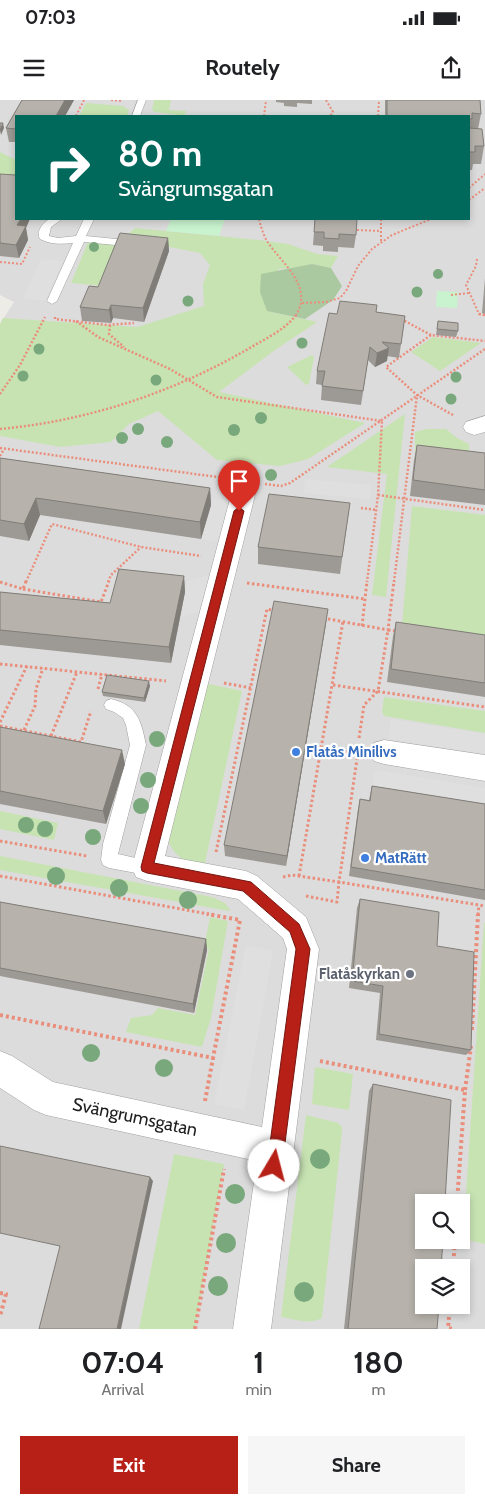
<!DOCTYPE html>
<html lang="en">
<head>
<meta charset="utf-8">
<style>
  :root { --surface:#fff; --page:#f6f6f6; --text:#202124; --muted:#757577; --accent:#b62017 }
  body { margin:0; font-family:Cabin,sans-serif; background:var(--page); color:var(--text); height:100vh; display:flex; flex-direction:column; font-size:19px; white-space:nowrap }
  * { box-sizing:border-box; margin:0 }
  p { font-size:16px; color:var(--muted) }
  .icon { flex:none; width:28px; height:28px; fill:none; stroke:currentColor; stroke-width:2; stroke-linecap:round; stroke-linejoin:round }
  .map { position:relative; height:1229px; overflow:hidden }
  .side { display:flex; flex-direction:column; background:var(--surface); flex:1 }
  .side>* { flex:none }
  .banner { position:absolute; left:15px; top:15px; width:455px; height:105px; border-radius:0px; box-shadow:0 2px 8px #0003; background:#00695c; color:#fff; overflow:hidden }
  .buttons { position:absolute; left:415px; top:1094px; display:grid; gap:10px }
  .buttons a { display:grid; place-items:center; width:55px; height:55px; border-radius:0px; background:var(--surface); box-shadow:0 2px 8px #0003; font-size:25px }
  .pin { position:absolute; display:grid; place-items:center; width:42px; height:42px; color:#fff; margin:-51px -21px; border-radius:50% 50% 50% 0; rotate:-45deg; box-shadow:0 0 5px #0007 }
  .pin .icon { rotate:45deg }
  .me { position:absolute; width:55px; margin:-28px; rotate:8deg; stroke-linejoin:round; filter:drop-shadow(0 0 4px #0008) }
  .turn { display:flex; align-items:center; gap:18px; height:105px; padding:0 20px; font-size:22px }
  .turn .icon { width:65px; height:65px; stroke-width:2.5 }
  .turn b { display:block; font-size:35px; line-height:42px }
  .eta { display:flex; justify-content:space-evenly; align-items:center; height:85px; text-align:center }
  .eta b { font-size:30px; font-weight:700; line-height:35px }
  .button { display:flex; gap:10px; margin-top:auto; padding:10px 20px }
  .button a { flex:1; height:58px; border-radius:0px; background:var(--accent); color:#fff; font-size:20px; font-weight:700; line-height:58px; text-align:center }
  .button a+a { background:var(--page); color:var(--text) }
  .status { display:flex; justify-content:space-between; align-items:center; height:35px; padding:0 25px; background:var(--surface); direction:ltr }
  .status svg { height:14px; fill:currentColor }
  header { display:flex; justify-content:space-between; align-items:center; height:65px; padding:0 20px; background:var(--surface); font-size:22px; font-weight:700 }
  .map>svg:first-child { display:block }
  .residential { fill:#dddcdc; fill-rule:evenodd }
  .grass { fill:#c7e3b2 }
  .forest { fill:#aac9a0 }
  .park { fill:#c9f3ce }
  .parking { fill:#dfdfdf }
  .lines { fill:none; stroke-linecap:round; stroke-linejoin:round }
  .service-casing { stroke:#a0a0a0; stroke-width:1 }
  .minor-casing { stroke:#a0a0a0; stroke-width:1 }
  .path-far3 { stroke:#ea8e7c; stroke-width:2; stroke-dasharray:2 2; stroke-linecap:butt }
  .path-far2 { stroke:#ea8e7c; stroke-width:2.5; stroke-dasharray:2 2; stroke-linecap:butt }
  .path-far1 { stroke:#ea8e7c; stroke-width:3; stroke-dasharray:2.5 2.5; stroke-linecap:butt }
  .path { stroke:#ea8e7c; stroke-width:4; stroke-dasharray:3 3; stroke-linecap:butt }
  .service { fill:#fff; fill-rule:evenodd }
  .minor { fill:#fff; fill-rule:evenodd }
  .tree { fill:#79a87c }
  .wall { fill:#9d9994 }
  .shaded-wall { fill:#807d78 }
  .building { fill:#b7b2ac; stroke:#807d78 }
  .route { fill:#b62017; stroke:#76150f }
  .shop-dot { fill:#3f7fe0; stroke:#fff; stroke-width:2 }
  .worship-dot { fill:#6b7280; stroke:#fff; stroke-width:2 }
  .labels { text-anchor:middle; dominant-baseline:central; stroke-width:4.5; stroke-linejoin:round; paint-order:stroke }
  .shop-label { font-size:15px; font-weight:bold; fill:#366cbe; stroke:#fff; text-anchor:start }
  .worship-label { font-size:15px; font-weight:bold; fill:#5b616d; stroke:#fff; text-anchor:end }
  .near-street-label { font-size:18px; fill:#1f1f1f; stroke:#fff }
</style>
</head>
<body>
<div class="status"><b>07:03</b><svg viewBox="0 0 49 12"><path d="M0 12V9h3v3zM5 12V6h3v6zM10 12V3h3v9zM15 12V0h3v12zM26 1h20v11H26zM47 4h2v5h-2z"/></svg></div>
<header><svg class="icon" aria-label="menu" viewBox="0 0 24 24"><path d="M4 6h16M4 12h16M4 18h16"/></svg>Routely<svg class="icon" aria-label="share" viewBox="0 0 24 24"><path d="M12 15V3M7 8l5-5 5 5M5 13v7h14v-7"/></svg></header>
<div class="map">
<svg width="485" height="1229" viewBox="0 0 485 1229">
  <rect width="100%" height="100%" fill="#eeece6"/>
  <path class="residential" d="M0 0H485V1229H0V224L14 202 0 195ZM16 16H469V119H16ZM424 1102H461V1140H424ZM424 1168H461V1205H424Z"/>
  <g class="grass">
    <path d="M154 0H171L169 10 186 11 185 16 155 12 152 10Z"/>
    <path d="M86 3 123 6 129 10 127 16H79Z"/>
    <path d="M0 52 16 60V83H0Z"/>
    <path d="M135 128 259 140 288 144 317 154 338 156 331 168 312 164 297 168 278 169 267 211 317 222 275 250 219 292 365 323 308 359 280 366 217 360 158 311 129 324 111 342 60 347 0 336V224L3 218 137 227 204 206 203 184 210 165 200 153 124 138Z"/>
    <path d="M88 142 120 144 104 186 71 183Z"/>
    <path d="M433 237 481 243 440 271 411 252Z"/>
    <path d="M312 255 314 257 309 284 306 285 287 267Z"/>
    <path d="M405 314 386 497 372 495 387 374 327 367Z"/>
    <path d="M427 329H446L457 338 469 344V355L415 354V332Z"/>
    <path d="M412 406 485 415V536L402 525Z"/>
    <path d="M204 583 242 591 205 763C188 766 175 757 168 741Z"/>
    <path d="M384 597 485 611V633L384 616 382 612Z"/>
    <path d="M0 711 58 723 54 740 0 729Z"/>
    <path d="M0 756 212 797 225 803 230 810 229 811 0 770Z"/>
    <path d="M210 817 228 821 211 918 202 947 126 932 131 918 152 915 158 908 195 915 209 849 204 848Z"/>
    <path d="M484 823H485V1144L463 1139Z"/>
    <path d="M315 967 353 974 349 1010 312 1004Z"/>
    <path d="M306 1015 338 1023 342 1027V1031L322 1218C310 1225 294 1219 281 1217Z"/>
    <path d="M174 1054 224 1064 195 1229H139Z"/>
  </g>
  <path class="forest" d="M312 164 331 168 342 186 333 200 305 219 267 211 260 192 261 174Z"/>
  <g class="park">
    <path d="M171 119H225L219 136 166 131Z"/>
    <path d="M437 191 458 192 457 208 436 207Z"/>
  </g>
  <g class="parking">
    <path d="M41 159 63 161 45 201 23 198Z"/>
    <path d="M305 379 371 385 370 399 304 393Z"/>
    <path d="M213 399 231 401 220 442 201 439Z"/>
    <path d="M210 475 201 512 180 517 187 481Z"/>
    <path d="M391 619 485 634V654L389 639Z"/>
    <path d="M375 670 485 688V709L372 691Z"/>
    <path d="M246 846 273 851 244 1010 214 1004Z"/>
  </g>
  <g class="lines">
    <defs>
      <g id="service">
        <path d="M138 0H146L140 16H132Z"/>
        <path d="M62 119 51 127 49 136 58 138 76 136 84 119H94L86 136 136 141 141 144 136 147 84 142 57 201 52 204 47 201 73 143C62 144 51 145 40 139 36 132 42 124 48 120Z"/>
        <path d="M111 599C137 605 141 620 146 645L118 754 153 762 155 767 153 772 147 775 109 768 103 765 101 760 103 744 130 645 126 625 123 618 114 612 106 609 104 605 106 601Z"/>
      </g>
      <g id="minor">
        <path d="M485 316V332L474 335 466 332 463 327 466 322Z"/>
        <path d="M243 387 251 389 255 395 165 756 246 771 257 776 306 817 319 849 271 1229H233L257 1061 46 1015 34 1010 0 988V951L12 956 53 982 262 1027 287 849 283 838 238 799 147 781 136 777 132 767 231 395 235 389Z"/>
        <path d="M384 640 485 655V681L384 664 374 661 370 652 374 643Z"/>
      </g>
    </defs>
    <use href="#service" class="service-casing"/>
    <use href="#minor" class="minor-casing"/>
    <g class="path-far3">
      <path d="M111 0 123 1"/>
      <path d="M326 0 333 12 330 16"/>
      <path d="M76 16 84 0"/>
      <path d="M264 16 266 0"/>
      <path d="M378 16 379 0"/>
      <path d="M469 88 485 74"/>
      <path d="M469 100 485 88"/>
      <path d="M259 119C261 127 263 134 267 141 281 163 314 186 296 215"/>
      <path d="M381 119V142"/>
      <path d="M357 130 381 131"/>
      <path d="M477 159 476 166 466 185 479 214 485 215"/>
      <path d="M0 162 22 164 30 147"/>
      <path d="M451 195 469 193"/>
      <path d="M302 203 326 202 340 198 346 191 358 166 372 149 392 135 431 119"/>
    </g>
    <g class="path-far2">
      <path d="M479 214 485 215"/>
      <path d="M55 217V219L107 225 134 223"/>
      <path d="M401 219 431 235"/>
      <path d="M76 221 98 237 170 269 217 297 382 321 378 395 367 482"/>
      <path d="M110 225 109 234 124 247"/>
      <path d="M0 294 20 265 45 217"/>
      <path d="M453 315 417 295 386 267 431 235 485 241"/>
      <path d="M0 329C87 321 172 293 248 249 265 239 285 230 297 214"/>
      <path d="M0 348 225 378"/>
      <path d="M0 356 4 349"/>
      <path d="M265 384 281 386 290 383 485 249"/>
      <path d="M378 395 485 410"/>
      <path d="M361 408 376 410"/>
      <path d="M26 482 52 424 141 447 201 456"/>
      <path d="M108 482 111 475 141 447"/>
      <path d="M394 482 417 295"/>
    </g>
    <g class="path-far1">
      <path d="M0 482 23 489 26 481"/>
      <path d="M247 483 365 499"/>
      <path d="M23 489 101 502 109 481"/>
      <path d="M323 518 388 530 394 481"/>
      <path d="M362 526 367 481"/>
      <path d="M0 564 166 581"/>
      <path d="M224 583 251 588"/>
      <path d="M333 585 485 607"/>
      <path d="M98 589 102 574"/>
      <path d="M0 622 27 566"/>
      <path d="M0 626 81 642 91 611"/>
      <path d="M24 630 35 606 36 589 43 568"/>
      <path d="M51 636 77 572"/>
      <path d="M359 638 364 605 378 591 388 530 396 531"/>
      <path d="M321 648 357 653"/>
      <path d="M0 741 87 756"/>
      <path d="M216 752 267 509 275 511"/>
      <path d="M0 776 214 815"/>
      <path d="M299 776 343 521"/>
      <path d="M283 777 292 775 339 782 357 659"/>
      <path d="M306 796 337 802 339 782 485 806"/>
      <path d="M478 815 479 805"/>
    </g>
    <g class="path">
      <path d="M0 915 213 958 240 820 207 814"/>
      <path d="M472 930 478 814"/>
      <path d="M320 961 465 990 457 1102"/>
      <path d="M465 990 471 946"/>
      <path d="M205 1001 213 958"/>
      <path d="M453 1168 455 1140"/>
      <path d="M0 1193 6 1194 0 1216"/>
      <path d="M450 1205 448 1228 454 1229"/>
      <path d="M195 1229 224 1069"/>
    </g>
    <use href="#service" class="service"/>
    <use href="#minor" class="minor"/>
  </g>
  <g class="tree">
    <circle cx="94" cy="147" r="5"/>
    <circle cx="438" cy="174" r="5"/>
    <circle cx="417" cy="192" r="5.5"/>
    <circle cx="188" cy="201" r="5.5"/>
    <circle cx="302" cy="243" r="5.5"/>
    <circle cx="39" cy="249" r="5.5"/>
    <circle cx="23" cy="276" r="5.5"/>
    <circle cx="456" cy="277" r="5.5"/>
    <circle cx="156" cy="280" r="5.5"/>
    <circle cx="451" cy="299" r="5.5"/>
    <circle cx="261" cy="318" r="6"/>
    <circle cx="138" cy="329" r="6"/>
    <circle cx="234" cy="330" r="6"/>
    <circle cx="122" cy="338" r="6"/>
    <circle cx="167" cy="342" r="6"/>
    <circle cx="271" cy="375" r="6"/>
    <circle cx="157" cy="639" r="8"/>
    <circle cx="148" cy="680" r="8"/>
    <circle cx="141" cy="706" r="8"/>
    <circle cx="26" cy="725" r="8"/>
    <circle cx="45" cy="729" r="8"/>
    <circle cx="93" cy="737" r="8"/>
    <circle cx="56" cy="776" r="9"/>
    <circle cx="119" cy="788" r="9"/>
    <circle cx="188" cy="800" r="9"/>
    <circle cx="91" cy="953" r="9"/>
    <circle cx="164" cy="968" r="9"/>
    <circle cx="320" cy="1059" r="10"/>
    <circle cx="235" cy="1094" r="10"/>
    <circle cx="226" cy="1143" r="10"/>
    <circle cx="218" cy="1186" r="10"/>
    <circle cx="304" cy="1192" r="10"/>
  </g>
  <g class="wall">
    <path d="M22 0H74L65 16H16V42H9L6 28Z"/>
    <path d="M276 0H312V4L297 3V7L284 6V3L276 2Z"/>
    <path d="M385 0H480L481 14 478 29 484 46 481 64H473L472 70H469V16H385Z"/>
    <path d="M0 74 26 128 28 140 19 158 0 156Z"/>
    <path d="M315 119 356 135 354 148 338 147V152L323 151V146L313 145Z"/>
    <path d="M168 138 169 151 144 222 113 218 111 223 82 221 80 207 98 187Z"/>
    <path d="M485 178V214L482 213Z"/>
    <path d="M376 212 405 216 399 258 387 256V261L375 267 368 260 361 305 321 300 322 285 316 284 317 271 337 214Z"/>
    <path d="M438 221 458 231 456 237 436 235Z"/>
    <path d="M417 345 485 353V405L410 396 414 360Z"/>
    <path d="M0 358 210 388 211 405 201 439 40 415 29 441 0 436Z"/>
    <path d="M350 403 340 474 258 464V447Z"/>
    <path d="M184 476 185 492 171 563 0 545V492L110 503Z"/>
    <path d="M396 522 485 535V597L387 582 393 536Z"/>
    <path d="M326 523 286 766 225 756 224 745Z"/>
    <path d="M150 586 145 602 103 596 102 592Z"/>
    <path d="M0 627 125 664 106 724 0 704Z"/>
    <path d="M372 686 485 704V800L349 776 358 709 360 699 369 700Z"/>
    <path d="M360 799 437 846 471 950 466 955 376 940 380 893 349 888 357 808Z"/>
    <path d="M0 802 206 839 207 850 194 913 0 876Z"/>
    <path d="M373 984 437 1229H344L369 991Z"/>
  </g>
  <g class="shaded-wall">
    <path d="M65 0H74L65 16H56Z"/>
    <path d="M3 23 4 28 1 35 0 30Z"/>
    <path d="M21 119H30L26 128 28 140 19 158 16 145 17 125Z"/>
    <path d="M168 138 169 151 144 222 143 208Z"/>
    <path d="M111 205 113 218 111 223 109 210Z"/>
    <path d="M389 248 387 261 375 267 377 253Z"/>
    <path d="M210 388 211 405 201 439 200 422Z"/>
    <path d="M36 398 40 415 29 441 24 424Z"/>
    <path d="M184 476 185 492 171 563 169 547Z"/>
    <path d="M328 509 326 523 286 766 287 756Z"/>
    <path d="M149 581 150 586 145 602 144 598Z"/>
    <path d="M122 650 125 664 106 724 103 711Z"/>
    <path d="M206 839 207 850 194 913 193 904Z"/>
    <path d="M150 1077 153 1081 121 1229H117Z"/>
  </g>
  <g class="building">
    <path d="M22 0H65L56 16H16V29L6 28Z"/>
    <path d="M387 0H480L481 14 472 13V19H469V16H387Z"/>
    <path d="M0 23H3L0 30Z"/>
    <path d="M469 28 482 29 484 46H475V52H469Z"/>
    <path d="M0 74 16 75V119H21L17 125 26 126 16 145 0 143Z"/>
    <path d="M315 119H357L356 135 339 134V139L324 138V132H314Z"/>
    <path d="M120 133 168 138 143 208 111 205 109 210 80 207 89 186 98 187Z"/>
    <path d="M340 201 377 205 376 212 405 216 401 244 382 242 389 248 377 253 370 247 363 291 322 286 325 271H317L329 213 337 214Z"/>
    <path d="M438 221 458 223V231L437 229Z"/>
    <path d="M417 345 485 353V390L413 380Z"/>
    <path d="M0 358 210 388 200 422 36 398 24 424 0 420Z"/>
    <path d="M269 394 350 403 342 457 258 447Z"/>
    <path d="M119 469 184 476 169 547 0 530V492L110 503Z"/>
    <path d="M274 501 328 509 287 756 224 745Z"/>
    <path d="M396 522 485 535V583L391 569Z"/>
    <path d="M107 575 149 581 144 598 102 592Z"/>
    <path d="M0 627 122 650 103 711 0 691Z"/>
    <path d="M372 686 485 704V790L351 767 360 699 370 701Z"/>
    <path d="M360 799 439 812 437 846 474 852 471 950 379 934 383 886 352 881Z"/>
    <path d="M0 802 206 839 193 904 0 868Z"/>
    <path d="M373 984 451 1000 445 1102H424V1140H443L441 1168H424V1205H439L437 1229H348Z"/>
    <path d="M0 1046 150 1077 117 1229H39L60 1146 0 1133Z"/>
  </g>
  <path class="route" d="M239 407 244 411 154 763 251 782 299 824 310 849 282 1066 280 1071 274 1073 269 1071 267 1066 296 849 290 832 243 791 147 773 142 771 141 767 234 411Z"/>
  <g class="shop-dot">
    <circle cx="296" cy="652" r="5"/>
    <circle cx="365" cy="758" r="5"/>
  </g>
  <circle class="worship-dot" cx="410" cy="874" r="5"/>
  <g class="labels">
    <g class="shop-label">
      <text x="306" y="652">Flatås Minilivs</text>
      <text x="375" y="758">MatRätt</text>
    </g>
    <g class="worship-label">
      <text x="400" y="874">Flatåskyrkan</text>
    </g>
    <g class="near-street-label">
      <text transform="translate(135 1017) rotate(12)">Svängrumsgatan</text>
    </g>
  </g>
</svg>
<div class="buttons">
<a><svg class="icon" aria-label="search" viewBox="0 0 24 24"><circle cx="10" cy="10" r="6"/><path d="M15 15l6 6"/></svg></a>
<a><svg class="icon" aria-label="layers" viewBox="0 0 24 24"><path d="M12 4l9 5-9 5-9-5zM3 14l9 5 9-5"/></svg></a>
</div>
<div class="pin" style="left:239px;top:411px;background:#d93025"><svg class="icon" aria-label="arrive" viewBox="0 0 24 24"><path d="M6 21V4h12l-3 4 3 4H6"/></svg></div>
<svg class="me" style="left:274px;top:1066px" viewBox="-20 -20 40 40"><circle r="19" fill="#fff"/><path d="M0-13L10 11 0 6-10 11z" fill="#b62017"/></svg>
<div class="banner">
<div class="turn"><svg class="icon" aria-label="right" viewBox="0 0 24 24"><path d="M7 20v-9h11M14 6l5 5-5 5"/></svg><div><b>80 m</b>Svängrumsgatan</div></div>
</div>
</div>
<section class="side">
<div class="eta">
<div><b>07:04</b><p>Arrival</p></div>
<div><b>1</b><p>min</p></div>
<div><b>180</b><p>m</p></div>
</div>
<div class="button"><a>Exit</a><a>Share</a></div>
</section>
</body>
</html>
